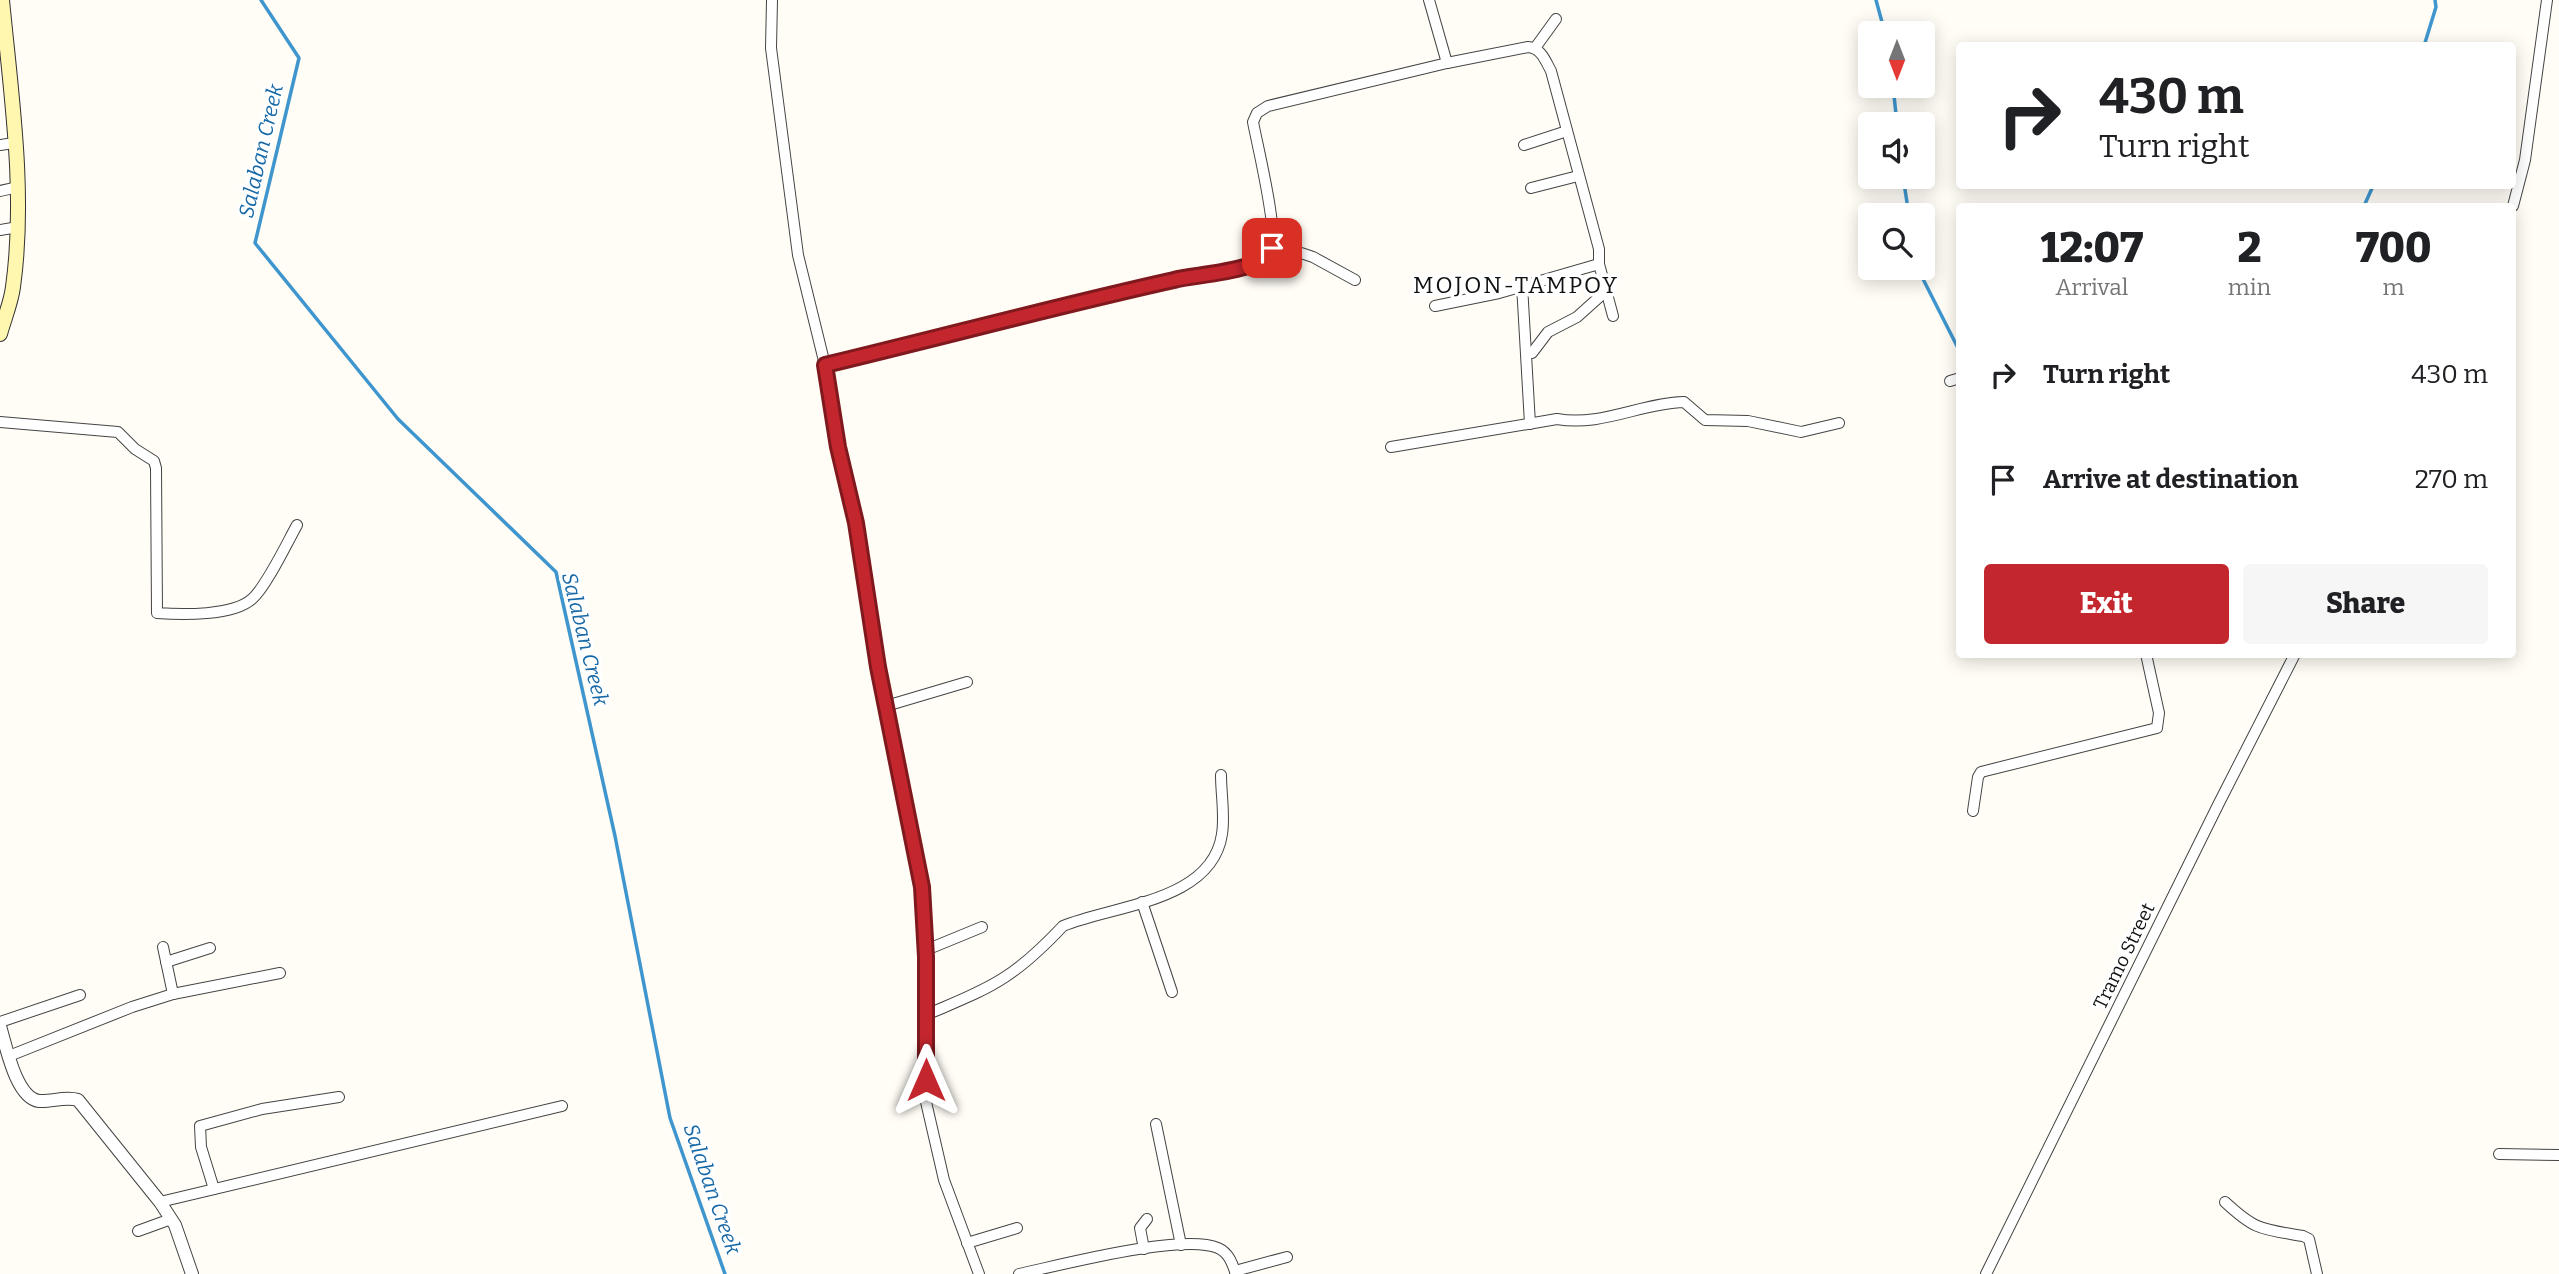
<!DOCTYPE html>
<html lang="en">
<head>
<meta charset="utf-8">
<style>
  :root { --surface:#fff; --page:#f6f6f6; --text:#202124; --muted:#757577; --accent:#c4262e }
  body { margin:0; font-family:Bitter,serif; background:var(--page); color:var(--text); height:100vh; display:flex; flex-direction:column; font-size:26px; white-space:nowrap }
  * { box-sizing:border-box; margin:0 }
  p { font-size:23px; color:var(--muted) }
  .icon { flex:none; width:38px; height:38px; fill:none; stroke:currentColor; stroke-width:2; stroke-linecap:round; stroke-linejoin:round }
  .map { position:relative; flex:1; overflow:hidden }
  .drawer { position:absolute; left:1956px; top:203px; width:560px; height:455px; display:flex; flex-direction:column; background:var(--surface); border-radius:7px; box-shadow:0 4px 18px #0003 }
  .drawer>* { flex:none }
  .top-card { position:absolute; left:1956px; top:42px; width:560px; height:147px; border-radius:7px; box-shadow:0 4px 18px #0003; background:#fff; color:var(--text); overflow:hidden }
  .needle { width:46px; rotate:180deg }
  .controls { position:absolute; left:1858px; top:21px; display:grid; gap:14px }
  .controls a { display:grid; place-items:center; width:77px; height:77px; border-radius:7px; background:var(--surface); box-shadow:0 4px 18px #0003; font-size:35px }
  .pin { position:absolute; display:grid; place-items:center; width:60px; height:60px; color:#fff; margin:-30px; border-radius:14px; box-shadow:0 4px 10px #0006 }
  .me { position:absolute; width:77px; margin:-38px; rotate:0deg; stroke-linejoin:round; filter:drop-shadow(0 0 5px #0008) }
  .turn { display:flex; align-items:center; gap:24px; height:147px; padding:0 28px; font-size:32px }
  .turn .icon { width:91px; height:91px; stroke-width:2.5 }
  .turn b { display:block; font-size:49px; line-height:60px }
  .eta { display:flex; justify-content:space-evenly; align-items:center; height:119px; text-align:center }
  .eta b { font-size:42px; font-weight:800; line-height:49px }
  .button { display:flex; gap:14px; margin-top:auto; padding:14px 28px }
  .button a { flex:1; height:80px; border-radius:7px; background:var(--accent); color:#fff; font-size:28px; font-weight:800; line-height:80px; text-align:center }
  .button a+a { background:var(--page); color:var(--text) }
  ul { padding:0; list-style:none }
  li { display:flex; align-items:center; gap:21px; height:105px; padding:0 28px }
  li div { flex:1 }
  li b { display:block; font-size:26px }
  li em { font-style:normal }
  .map>svg:first-child { display:block }
  .lines { fill:none; stroke-linecap:round; stroke-linejoin:round }
  .stream { stroke:#3f96cf; stroke-width:3.5 }
  .minor-casing { stroke:#444; stroke-width:12 }
  .tertiary-casing { stroke:#444; stroke-width:14 }
  .secondary-casing { stroke:#333; stroke-width:16 }
  .minor { stroke:#fff; stroke-width:10 }
  .tertiary { stroke:#fff; stroke-width:12 }
  .secondary { stroke:#fff6b0; stroke-width:14 }
  .route-casing { stroke:#7f191e; stroke-width:18 }
  .route { stroke:#c4262e; stroke-width:12 }
  .labels { text-anchor:middle; dominant-baseline:central; stroke-width:7; stroke-linejoin:round; paint-order:stroke }
  .street-label { font-size:19px; fill:#111; stroke:#fff }
  .water-label { font-size:21px; font-style:italic; fill:#1768a6; stroke:#fff }
  .quarter-label { font-size:23px; letter-spacing:2px; fill:#111; stroke:#fff }
</style>
</head>
<body>
<div class="map">
<svg width="2559" height="1274" viewBox="0 0 2559 1274">
  <rect width="100%" height="100%" fill="#fffdf5"/>
  <g class="lines">
    <g class="stream">
      <path d="M261 0 299 58 255 243 398 419 556 572 615 836 670 1118 725 1274"/>
      <path d="M1876 0 1885 33"/>
      <path d="M2424 46 2436 7 2435 0"/>
      <path d="M1893 86 1897 124"/>
      <path d="M1903 177 1909 215"/>
      <path d="M2364 206 2373 186"/>
      <path d="M1921 268 1923 279 1960 352"/>
    </g>
    <defs>
      <g id="minor">
        <path d="M772 0 771 48 798 255 825 365 838 447 856 523 878 667 922 887 926 957V1102L944 1180 979 1274"/>
        <path d="M1429 0 1447 63"/>
        <path d="M1535 48 1556 19"/>
        <path d="M0 145 14 143"/>
        <path d="M1524 145 1567 131"/>
        <path d="M1531 188 1578 176"/>
        <path d="M0 191 18 187"/>
        <path d="M2513 206 2525 160 2547 0"/>
        <path d="M0 230 18 227"/>
        <path d="M1271 253H1301L1313 257 1355 280"/>
        <path d="M1522 285 1530 424"/>
        <path d="M1435 306 1499 293 1599 264"/>
        <path d="M1532 353 1548 332 1577 317 1606 291"/>
        <path d="M825 365C942 336 1058 305 1175 279 1196 275 1261 271 1271 253 1280 237 1257 144 1253 122L1257 113 1268 106 1447 63 1528 47C1541 48 1545 60 1551 71L1599 249V264L1613 316"/>
        <path d="M1950 381 1960 378"/>
        <path d="M0 422 118 432 135 449 154 461 156 468 157 613C182 615 233 616 252 599 266 587 287 543 297 525"/>
        <path d="M1391 447 1557 419C1601 427 1641 403 1684 402L1705 420 1748 421 1801 432 1839 423"/>
        <path d="M886 706 967 682"/>
        <path d="M1973 811 1978 777 1981 772 2157 728 2159 713 2146 654"/>
        <path d="M1142 902 1172 992"/>
        <path d="M163 947 173 994"/>
        <path d="M926 950 982 927"/>
        <path d="M166 962 210 948"/>
        <path d="M926 1015C953 1003 981 993 1005 977 1027 963 1046 944 1063 926 1114 905 1212 902 1222 834 1225 815 1221 794 1221 775"/>
        <path d="M0 1022 80 995"/>
        <path d="M9 1056 132 1007 173 994 280 973"/>
        <path d="M1156 1124 1181 1245"/>
        <path d="M2499 1154 2559 1155"/>
        <path d="M214 1189 201 1147 200 1126 262 1109 339 1097"/>
        <path d="M160 1202 562 1106"/>
        <path d="M2225 1202C2256 1231 2262 1229 2303 1236L2309 1239 2317 1274"/>
        <path d="M138 1231 171 1219"/>
        <path d="M967 1243 1017 1228"/>
        <path d="M1144 1249 1140 1228 1147 1219"/>
        <path d="M1235 1271 1287 1257"/>
        <path d="M1019 1274C1061 1265 1182 1233 1218 1248 1229 1253 1232 1263 1236 1274"/>
        <path d="M1986 1274 2219 803 2295 654"/>
      </g>
      <path id="tertiary" d="M0 1026C6 1046 16 1098 39 1101 52 1102 65 1096 78 1100L160 1202 175 1225 192 1274"/>
      <path id="secondary" d="M0 334C4 319 11 303 13 287 26 193 11 94 2 0"/>
    </defs>
    <use href="#minor" class="minor-casing"/>
    <use href="#tertiary" class="tertiary-casing"/>
    <use href="#secondary" class="secondary-casing"/>
    <use href="#minor" class="minor"/>
    <use href="#tertiary" class="tertiary"/>
    <use href="#secondary" class="secondary"/>
  </g>
  <g class="lines">
    <defs>
      <path id="route" d="M926 1080V957L922 887 878 667 856 523 838 447 825 365C942 337 1057 306 1174 280 1196 274 1266 272 1272 248"/>
    </defs>
    <use href="#route" class="route-casing"/>
    <use href="#route" class="route"/>
  </g>
  <g class="labels">
    <g class="street-label">
      <text transform="translate(2124 956) rotate(-64)">Tramo Street</text>
    </g>
    <g class="water-label">
      <text transform="translate(261 151) rotate(-77)">Salaban Creek</text>
      <text transform="translate(585 639) rotate(76)">Salaban Creek</text>
      <text transform="translate(712 1189) rotate(71)">Salaban Creek</text>
    </g>
    <g class="quarter-label">
      <text x="1516" y="285">MOJON-TAMPOY</text>
    </g>
  </g>
</svg>
<div class="controls">
<a><svg class="needle" viewBox="-14 -14 28 28"><path d="M0-13l5 13h-10z" fill="#e53935"/><path d="M0 13l5-13h-10z" fill="#757577"/></svg></a>
<a><svg class="icon" aria-label="sound" viewBox="0 0 24 24"><path d="M4 9h4l5-4v14l-5-4H4zM17 9q2 3 0 6"/></svg></a>
<a><svg class="icon" aria-label="search" viewBox="0 0 24 24"><circle cx="10" cy="10" r="6"/><path d="M15 15l6 6"/></svg></a>
</div>
<div class="pin" style="left:1272px;top:248px;background:#d93025"><svg class="icon" aria-label="arrive" viewBox="0 0 24 24"><path d="M6 21V4h12l-3 4 3 4H6"/></svg></div>
<svg class="me" style="left:926px;top:1080px" viewBox="-20 -20 40 40"><path d="M0-17L14 15 0 8-14 15z" fill="#c4262e" stroke="#fff" stroke-width="4"/></svg>
<div class="top-card">
<div class="turn"><svg class="icon" aria-label="right" viewBox="0 0 24 24"><path d="M7 20v-9h11M14 6l5 5-5 5"/></svg><div><b>430 m</b>Turn right</div></div>
</div>
<section class="drawer">
<div class="eta">
<div><b>12:07</b><p>Arrival</p></div>
<div><b>2</b><p>min</p></div>
<div><b>700</b><p>m</p></div>
</div>
<ul>
<li><svg class="icon" aria-label="right" viewBox="0 0 24 24"><path d="M7 20v-9h11M14 6l5 5-5 5"/></svg><div><b>Turn right</b></div><em>430 m</em></li>
<li><svg class="icon" aria-label="arrive" viewBox="0 0 24 24"><path d="M6 21V4h12l-3 4 3 4H6"/></svg><div><b>Arrive at destination</b></div><em>270 m</em></li>
</ul>
<div class="button"><a>Exit</a><a>Share</a></div>
</section>
</div>
</body>
</html>
